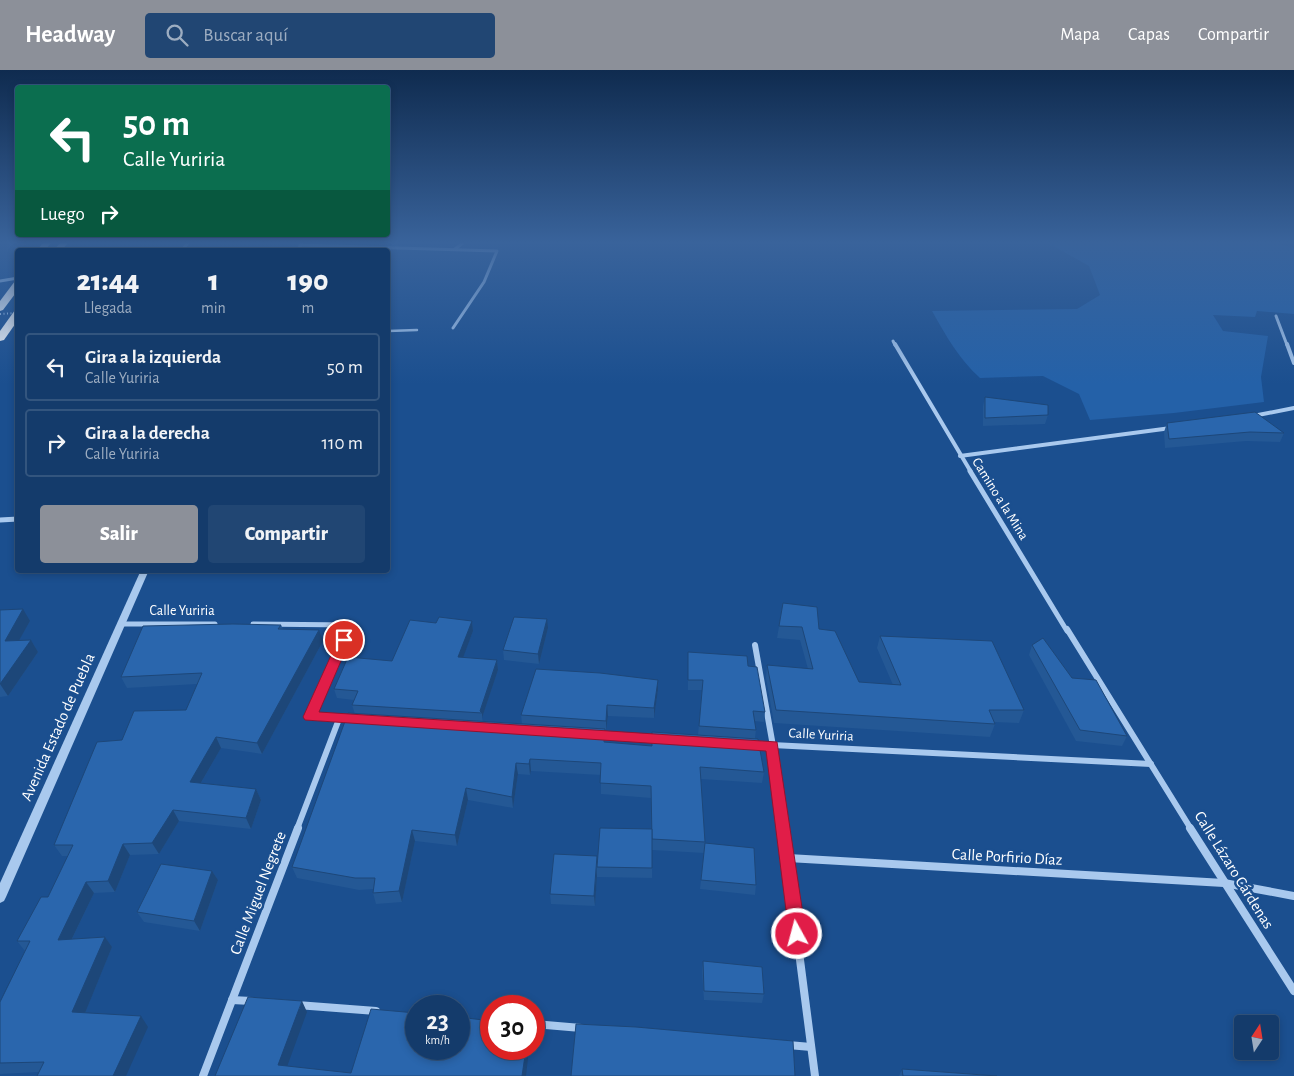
<!DOCTYPE html>
<html lang="es">
<head>
<meta charset="utf-8">
<style>
  :root { --surface:#143b6b; --page:#214673; --text:#f1f3f6; --muted:#9dadc1; --line:#33557e; --accent:#8c9099 }
  body { margin:0; font-family:"Alegreya Sans",sans-serif; background:var(--page); color:var(--text); height:100vh; display:flex; flex-direction:column; font-size:19px; white-space:nowrap }
  * { box-sizing:border-box; margin:0 }
  p { font-size:16px; color:var(--muted) }
  .icon { flex:none; width:28px; height:28px; fill:none; stroke:currentColor; stroke-width:2; stroke-linecap:round; stroke-linejoin:round }
  .map { position:relative; flex:1; overflow:hidden }
  .drawer { position:absolute; left:15px; top:178px; width:375px; height:325px; display:flex; flex-direction:column; background:var(--surface); border-radius:5px; box-shadow:0 2px 8px #0003,0 0 0 1px var(--line) }
  .drawer>* { flex:none }
  .banner { position:absolute; left:15px; top:15px; width:375px; height:152px; border-radius:5px; box-shadow:0 2px 8px #0003,0 0 0 1px var(--line); background:#0b6e4f; color:#fff; overflow:hidden }
  .needle { width:32px; rotate:12deg }
  .tools { position:absolute; left:1234px; top:945px; display:grid; gap:10px }
  .tools a { display:grid; place-items:center; width:45px; height:45px; border-radius:5px; background:var(--surface); box-shadow:0 2px 8px #0003,0 0 0 1px var(--line); font-size:25px }
  .speed { position:absolute; left:405px; top:925px; display:flex; gap:10px; font-size:25px; font-weight:700; text-align:center }
  .speed>* { display:grid; place-content:center; width:65px; height:65px; border-radius:50%; background:var(--surface); box-shadow:0 2px 8px #0003,0 0 0 1px var(--line); line-height:1 }
  .speed small { font-size:12px; font-weight:400 }
  .speed .limit { border:8px solid #d22; background:#fff; color:#111 }
  .pin { position:absolute; display:grid; place-items:center; width:42px; height:42px; color:#fff; margin:-21px; border:2px solid #fff; border-radius:50%; box-shadow:0 1px 5px #0007 }
  .me { position:absolute; width:55px; margin:-28px; rotate:353deg; stroke-linejoin:round; filter:drop-shadow(0 0 4px #0008) }
  .turn { display:flex; align-items:center; gap:18px; height:105px; padding:0 25px; font-size:22px }
  .turn .icon { width:65px; height:65px; stroke-width:2.5 }
  .turn b { display:block; font-size:35px; line-height:42px }
  .then { display:flex; align-items:center; height:48px; padding:0 25px; background:#0003; gap:10px; font-size:19px }
  .eta { display:flex; justify-content:space-evenly; align-items:center; height:85px; text-align:center }
  .eta b { font-size:30px; font-weight:800; line-height:35px }
  .primary-button { display:flex; gap:10px; margin-top:auto; padding:10px 25px }
  .primary-button a { flex:1; height:58px; border-radius:5px; background:var(--accent); color:#fff; font-size:20px; font-weight:800; line-height:58px; text-align:center }
  .primary-button a+a { background:var(--page); color:var(--text) }
  ul { padding:0; list-style:none }
  li { display:flex; align-items:center; gap:15px; height:68px; margin:0 10px 8px; padding:0 15px; border:2px solid var(--line); border-radius:5px }
  li div { flex:1 }
  li b { display:block; font-size:19px }
  li em { font-style:normal }
  header { display:flex; align-items:center; gap:30px; box-sizing:border-box; height:70px; padding:0 25px; background:var(--accent); color:#fff }
  header strong { font-size:24px }
  nav { display:flex; gap:28px; margin-inline-start:auto; font-size:18px }
  .search { width:350px; height:45px; background:var(--page); display:flex; align-items:center; gap:12px; box-sizing:border-box; padding:0 18px; border-radius:5px; color:var(--muted); font-size:19px }
  .map>svg:first-child { display:block }
  .green { fill:#2461a8 }
  .lines { fill:none; stroke-linecap:round; stroke-linejoin:round }
  .service { stroke:#a9c9ee; stroke-width:2.5 }
  .minor-far4 { stroke:#a9c9ee; stroke-width:3 }
  .minor-far3 { stroke:#a9c9ee; stroke-width:4 }
  .minor-far2 { stroke:#a9c9ee; stroke-width:5 }
  .minor-far1 { stroke:#a9c9ee; stroke-width:6 }
  .minor { stroke:#a9c9ee; stroke-width:8 }
  .tertiary { fill:#a9c9ee; fill-rule:evenodd }
  .motorway { fill:#fff; fill-rule:evenodd }
  .path-bridge { stroke:#a9c9ee; stroke-width:2; stroke-dasharray:1 2.5; stroke-linecap:butt }
  .wall { fill:#245895 }
  .shaded-wall { fill:#1d4779 }
  .building { fill:#2a66ad; stroke:#1d4779 }
  .route { fill:#e11d48; stroke:#92132f }
  .labels { text-anchor:middle; dominant-baseline:central; stroke-width:5; stroke-linejoin:round; paint-order:stroke }
  .street-label { font-size:14px; fill:#fff; stroke:#1b4f8f }
  .near-street-label { font-size:16px; fill:#fff; stroke:#1b4f8f }
</style>
</head>
<body>
<header>
<strong>Headway</strong>
<div class="search"><svg class="icon" aria-label="search" viewBox="0 0 24 24"><circle cx="10" cy="10" r="6"/><path d="M15 15l6 6"/></svg>Buscar aquí</div>
<nav><a>Mapa</a><a>Capas</a><a>Compartir</a></nav>
</header>
<div class="map">
<svg width="1294" height="1006" viewBox="0 0 1294 1006">
  <rect width="100%" height="100%" fill="#1b4f8f"/>
  <path class="green" d="M1048 173H1274L1294 178V244L1257 241 1255 247 1213 245 1223 261 1268 266 1261 307 1264 332 1174 343 1090 350 1079 324 1043 306 980 308C959 289 946 266 932 241L1077 239 1100 225 1089 196Z"/>
  <g class="lines">
    <path class="service" d="M388 261 417 260"/>
    <g class="minor-far4">
      <path d="M300 175 497 181 484 212 453 258"/>
      <path d="M455 179 463 173"/>
      <path d="M182 180 188 173"/>
      <path d="M0 211 18 208"/>
      <path d="M1276 246 1287 275"/>
      <path d="M893 271 895 275"/>
    </g>
    <g class="minor-far3">
      <path d="M895 274 971 402"/>
      <path d="M1287 274 1294 293"/>
      <path d="M1253 346 1294 338"/>
      <path d="M960 386 1171 358"/>
    </g>
    <g class="minor-far2">
      <path d="M970 401 1067 561"/>
      <path d="M0 450 18 449"/>
      <path d="M121 554H215"/>
      <path d="M253 554 351 555 348 561"/>
    </g>
    <g class="minor-far1">
      <path d="M349 559 310 647 352 650"/>
      <path d="M1067 559 1191 759"/>
      <path d="M755 575 773 676 784 759"/>
      <path d="M600 665 659 669"/>
      <path d="M754 674 1151 694"/>
      <path d="M297 759 339 649"/>
    </g>
    <g class="minor">
      <path d="M783 758 815 1006"/>
      <path d="M1190 758 1294 921"/>
      <path d="M788 788 1224 813 1294 826"/>
      <path d="M232 930 251 931"/>
      <path d="M297 935 376 941"/>
      <path d="M534 954 581 958"/>
      <path d="M788 975 811 977"/>
      <path d="M203 1006 298 758"/>
    </g>
    <g class="tertiary">
      <path d="M300 173H304L300 180H296Z"/>
      <path d="M141 500H149L6 827 4 831 0 833V813Z"/>
    </g>
    <g class="motorway">
      <path d="M43 173H51L45 180H37Z"/>
      <path d="M60 173H68L62 180H54Z"/>
      <path d="M18 210V220L3 240 0 241V231L15 211Z"/>
      <path d="M18 239V250L4 270 0 271V261L15 240Z"/>
    </g>
    <path class="path-bridge" d="M0 244 18 243"/>
  </g>
  <g class="wall">
    <path d="M985 327 1048 345 1045 354 983 356V336Z"/>
    <path d="M1167 353 1284 363 1280 372 1246 371 1165 378 1164 362Z"/>
    <path d="M783 533 819 559 859 612 893 615 877 578 880 566 1024 640 1019 653 994 652 995 654 990 667 774 653 766 608 767 595 808 599 800 570 777 568Z"/>
    <path d="M0 540 30 551 19 570H31L38 582 8 626 0 627Z"/>
    <path d="M472 551 473 561 463 587 497 590 498 600 482 648 483 652 522 654 521 645 658 610V620L654 648 608 646 606 661 605 660V672L652 676 698 665 702 620H688V582L748 596 765 642 764 652 754 651 756 660 755 668 764 702 762 713 701 709 705 773 756 815 755 825 700 819 704 783 652 780V766V808L597 807V805L595 836 551 834 550 824 597 786 652 759 651 728 601 724V705L531 701 530 705 518 704 513 738 468 730 457 776 415 771 402 832 376 834 373 823V819L359 820 297 808 292 797 355 644 352 635 354 630 337 628 334 619 392 591 436 553Z"/>
    <path d="M281 555 283 559 323 571 262 684 221 678 201 713 256 719 261 730 251 759 179 751 159 784 130 785 115 822 94 823 72 869 105 867 112 877 85 943 148 957 39 1002 0 1004V932L25 881 17 871 48 827 68 786H62L54 775 122 670 186 640 197 614 127 618 121 607Z"/>
    <path d="M548 558 539 594 504 590 503 580Z"/>
    <path d="M1032 575 1072 608 1127 666 1122 676 1076 671 1029 585Z"/>
    <path d="M212 801 218 810 200 861 144 852 137 842Z"/>
    <path d="M703 891 764 924 762 933 704 930 702 901Z"/>
    <path d="M902 999 997 1006H899Z"/>
  </g>
  <g class="shaded-wall">
    <path d="M23 539 30 551 12 583 5 571Z"/>
    <path d="M547 549 548 558 539 594 538 584Z"/>
    <path d="M472 551 473 561 460 596 458 587Z"/>
    <path d="M319 560 323 571 262 684 257 673Z"/>
    <path d="M31 570 38 582 8 626 0 614Z"/>
    <path d="M497 590 498 600 482 648V643L480 641Z"/>
    <path d="M658 610V620L654 648V638Z"/>
    <path d="M607 635 608 646 606 661V651Z"/>
    <path d="M216 667 221 678 195 723 190 712Z"/>
    <path d="M530 689 531 701 530 705 529 694Z"/>
    <path d="M516 693 518 704 513 738 512 727Z"/>
    <path d="M466 718 468 730 457 776 455 765Z"/>
    <path d="M256 719 261 730 251 759 246 748Z"/>
    <path d="M173 740 179 751 159 784 152 773Z"/>
    <path d="M412 760 415 771 402 832 399 821Z"/>
    <path d="M123 774 130 785 115 822 108 811Z"/>
    <path d="M597 797V805L595 836 594 826Z"/>
    <path d="M212 801 218 810 200 861 194 851Z"/>
    <path d="M86 812 94 823 66 881 58 870Z"/>
    <path d="M105 867 112 877 81 953 72 942Z"/>
    <path d="M302 931 307 942 284 1005 278 995Z"/>
    <path d="M141 946 148 957 126 1006H113Z"/>
    <path d="M526 979H529L526 1006H522Z"/>
  </g>
  <g class="building">
    <path d="M985 327 1048 335V345L985 348Z"/>
    <path d="M1255 342 1284 363 1250 362 1169 369 1167 353Z"/>
    <path d="M783 533 817 537 819 559 835 561 859 612 901 615 880 566 992 571 1024 640H989L995 654 776 640 767 595 813 599 802 557 779 556Z"/>
    <path d="M23 539 5 571 31 570 0 614V540Z"/>
    <path d="M439 547 472 551 458 587 497 590 480 641 482 643 352 635 358 621 334 619 348 587 392 591 410 550 436 553Z"/>
    <path d="M514 547 547 549 538 584 503 580Z"/>
    <path d="M233 554 281 555 278 559 319 560 257 673 216 667 190 712 256 719 246 748 173 740 152 773 123 774 108 811 86 812 58 870 105 867 72 942 141 946 113 1006H37L44 992 0 993V932L30 871H17L41 827H48L73 775H54L97 672 122 670 134 641 186 640 202 603 121 607 143 556Z"/>
    <path d="M1043 568 1072 608 1096 610 1127 666 1080 660 1032 575Z"/>
    <path d="M688 582 747 586 748 596 757 597 765 642 753 641 756 660 699 656 703 610H688Z"/>
    <path d="M536 599 600 603 658 610 654 638 607 635 606 651 521 645Z"/>
    <path d="M348 643 605 659 604 672 652 676V662L758 669 764 702 700 697 705 772 652 769 651 716 600 713 601 693 530 689 529 694 516 693 512 727 466 718 455 765 412 760 399 821 373 823 375 808H355L292 797Z"/>
    <path d="M600 758 652 759V798L597 797Z"/>
    <path d="M705 773 754 778 756 815 701 810Z"/>
    <path d="M554 784 597 786 594 826 550 824Z"/>
    <path d="M161 794 212 801 194 851 137 842Z"/>
    <path d="M703 891 762 897 764 924 704 921Z"/>
    <path d="M248 927 302 931 278 995 351 1003 371 939 416 943V979H459V947L491 951V979H526L522 1006H215Z"/>
    <path d="M576 954 636 957 793 971 795 1006H571Z"/>
    <path d="M902 999 997 1006H903Z"/>
  </g>
  <linearGradient id="sky" x2="0" y2="1"><stop stop-color="#0f2b4f"/><stop offset="0.55" stop-color="#39639b"/><stop offset="1" stop-color="#39639b" stop-opacity="0"/></linearGradient>
  <rect width="1294" height="314" fill="url(#sky)"/>
  <path class="route" d="M344 566 350 570 319 642 777 672 806 864 803 869 797 872 791 869 789 864 766 681 305 650 303 647 338 570Z"/>
  <g class="labels">
    <g class="street-label">
      <text transform="translate(1000 429) rotate(58)">Camino a la Mina</text>
      <text x="182" y="541">Calle Yuriria</text>
      <text transform="translate(821 665) rotate(3)">Calle Yuriria</text>
    </g>
    <g class="near-street-label">
      <text transform="translate(58 657) rotate(-66)">Avenida Estado de Puebla</text>
      <text transform="translate(1007 787) rotate(3)">Calle Porfirio Díaz</text>
      <text transform="translate(1234 800) rotate(58)">Calle Lázaro Cárdenas</text>
      <text transform="translate(258 823) rotate(-69)">Calle Miguel Negrete</text>
    </g>
  </g>
</svg>
<div class="tools">
<a><svg class="needle" viewBox="-14 -14 28 28"><path d="M0-13l5 13h-10z" fill="#e53935"/><path d="M0 13l5-13h-10z" fill="#9dadc1"/></svg></a>
</div>
<div class="speed"><div>23<small>km/h</small></div><div class="limit">30</div></div>
<div class="pin" style="left:344px;top:570px;background:#d93025"><svg class="icon" aria-label="arrive" viewBox="0 0 24 24"><path d="M6 21V4h12l-3 4 3 4H6"/></svg></div>
<svg class="me" style="left:797px;top:864px" viewBox="-20 -20 40 40"><circle r="17" fill="#e11d48" stroke="#fff" stroke-width="3"/><path d="M0-11L8 9 0 5-8 9z" fill="#fff"/></svg>
<div class="banner">
<div class="turn"><svg class="icon" aria-label="left" viewBox="0 0 24 24"><path d="M17 20v-9H6M10 6l-5 5 5 5"/></svg><div><b>50 m</b>Calle Yuriria</div></div>
<div class="then">Luego<svg class="icon" aria-label="right" viewBox="0 0 24 24"><path d="M7 20v-9h11M14 6l5 5-5 5"/></svg></div>
</div>
<section class="drawer">
<div class="eta">
<div><b>21:44</b><p>Llegada</p></div>
<div><b>1</b><p>min</p></div>
<div><b>190</b><p>m</p></div>
</div>
<ul>
<li><svg class="icon" aria-label="left" viewBox="0 0 24 24"><path d="M17 20v-9H6M10 6l-5 5 5 5"/></svg><div><b>Gira a la izquierda</b><p>Calle Yuriria</p></div><em>50 m</em></li>
<li><svg class="icon" aria-label="right" viewBox="0 0 24 24"><path d="M7 20v-9h11M14 6l5 5-5 5"/></svg><div><b>Gira a la derecha</b><p>Calle Yuriria</p></div><em>110 m</em></li>
</ul>
<div class="primary-button"><a>Salir</a><a>Compartir</a></div>
</section>
</div>
</body>
</html>
